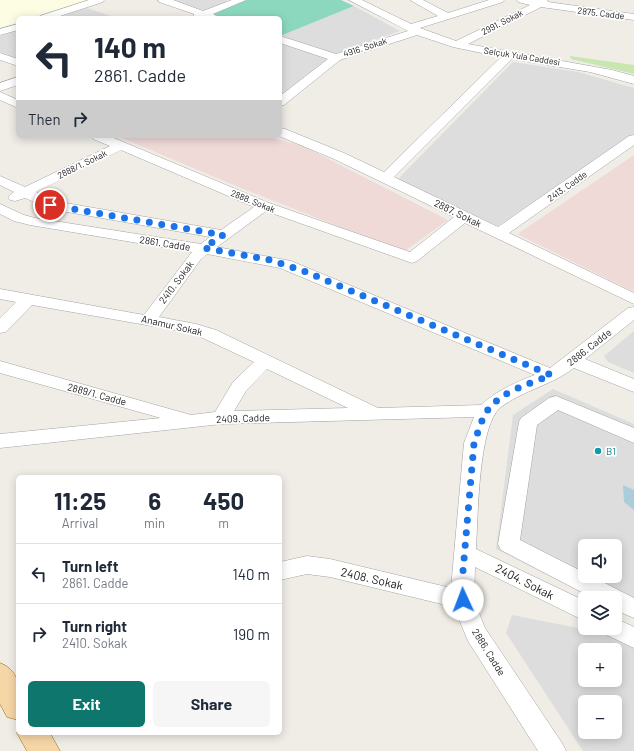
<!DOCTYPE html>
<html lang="en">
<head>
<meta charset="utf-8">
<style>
  :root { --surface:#fff; --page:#f6f6f7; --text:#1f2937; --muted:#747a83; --line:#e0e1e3; --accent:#0f766e }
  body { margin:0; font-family:Barlow,sans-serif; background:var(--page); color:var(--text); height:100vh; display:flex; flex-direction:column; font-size:15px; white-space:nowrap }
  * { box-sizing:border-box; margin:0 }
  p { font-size:13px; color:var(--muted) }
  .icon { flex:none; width:22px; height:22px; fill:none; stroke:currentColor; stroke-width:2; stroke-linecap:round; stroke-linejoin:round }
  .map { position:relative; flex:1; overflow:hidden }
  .sheet { position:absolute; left:16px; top:475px; width:266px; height:260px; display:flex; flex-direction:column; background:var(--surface); border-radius:6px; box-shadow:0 2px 10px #0003 }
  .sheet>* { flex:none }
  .hud { position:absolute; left:16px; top:16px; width:266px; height:122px; border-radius:6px; box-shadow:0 2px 10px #0003; background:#fff; color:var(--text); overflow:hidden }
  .buttons { position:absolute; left:578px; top:539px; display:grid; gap:8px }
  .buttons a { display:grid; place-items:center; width:44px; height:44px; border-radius:6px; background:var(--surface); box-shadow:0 2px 10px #0003; font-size:20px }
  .pin { position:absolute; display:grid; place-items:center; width:34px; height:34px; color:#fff; margin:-17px; border:2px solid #fff; border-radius:50%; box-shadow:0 1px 4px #0007 }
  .me { position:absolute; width:44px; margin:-22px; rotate:358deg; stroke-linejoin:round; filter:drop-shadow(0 0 3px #0008) }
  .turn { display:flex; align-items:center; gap:14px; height:84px; padding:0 12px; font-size:18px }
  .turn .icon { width:52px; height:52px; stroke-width:2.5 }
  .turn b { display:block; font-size:28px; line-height:34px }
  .then { display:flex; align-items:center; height:38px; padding:0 12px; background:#0003; gap:8px; font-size:15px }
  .eta { display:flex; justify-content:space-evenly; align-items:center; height:68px; text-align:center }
  .eta b { font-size:24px; font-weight:700; line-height:28px }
  .cta { display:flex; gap:8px; margin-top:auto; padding:8px 12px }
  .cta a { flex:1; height:46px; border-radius:6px; background:var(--accent); color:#fff; font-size:16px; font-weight:700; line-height:46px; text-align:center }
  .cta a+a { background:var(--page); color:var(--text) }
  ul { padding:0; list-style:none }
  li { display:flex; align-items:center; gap:12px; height:60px; padding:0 12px; border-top:1px solid var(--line) }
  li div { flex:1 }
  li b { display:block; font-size:15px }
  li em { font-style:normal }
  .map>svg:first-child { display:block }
  .residential { fill:#dedddd; fill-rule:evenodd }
  .commercial { fill:#efdad8 }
  .education { fill:#fcfde3 }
  .grass { fill:#c9e6b1 }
  .pitch { fill:#8bd8be }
  .water { fill:#abcdda }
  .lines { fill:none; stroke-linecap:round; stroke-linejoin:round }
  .minor-casing { stroke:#a4a4a4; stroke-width:1 }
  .major-casing { stroke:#906a0c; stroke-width:1 }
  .minor { fill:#fff; fill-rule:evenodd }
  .major { fill:#f5d6a7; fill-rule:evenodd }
  .route { stroke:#1a73e8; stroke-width:7; stroke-dasharray:0 12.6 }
  .culture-dot { fill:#0f9aa8; stroke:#fff; stroke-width:1.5 }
  .labels { text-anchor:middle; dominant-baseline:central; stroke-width:3.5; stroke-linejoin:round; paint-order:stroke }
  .far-street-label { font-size:9px; fill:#202020; stroke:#fff }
  .street-label { font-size:10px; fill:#202020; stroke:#fff }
  .culture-label { font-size:10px; fill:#0d838f; stroke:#fff; text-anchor:start }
  .near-street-label { font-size:12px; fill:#202020; stroke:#fff }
</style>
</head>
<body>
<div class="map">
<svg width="634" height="751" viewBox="0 0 634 751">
  <rect width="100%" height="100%" fill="#f0ede7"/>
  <g class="residential">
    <path d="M173 0H225L231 2 209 10H202Z"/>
    <path d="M354 6 400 31 336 54 280 36Z"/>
    <path d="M87 8 117 18H55Z"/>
    <path d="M18 30V59L0 52V36Z"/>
    <path d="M280 42 325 58 327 62 313 74 309 73 280 97Z"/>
    <path d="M513 62 578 72 634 88V134L498 226 395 182Z"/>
    <path d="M634 331V373L608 362 604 356Z"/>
    <path d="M553 389 634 424V619L615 609V598H592L496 549 513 415ZM585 546H615V576H585Z"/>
    <path d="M512 615 634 639V751H583L506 633ZM585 650H615V680H585ZM585 702H615V732H585Z"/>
  </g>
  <g class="commercial">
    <path d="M117 136H264L301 145 448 220 403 252 236 186Z"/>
    <path d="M634 155V292L519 235V233Z"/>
  </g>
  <path class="education" d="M0 0H89L32 18H18V23L0 28Z"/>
  <path class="grass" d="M570 56 634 65V74L571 59Z"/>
  <path class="pitch" d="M247 0H341L354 6 280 36V18H224L211 14Z"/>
  <path class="water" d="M623 485 634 490V510L624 502Z"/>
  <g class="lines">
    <defs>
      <g id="minor">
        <path d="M89 0H104L103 2 54 18H39L40 16Z"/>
        <path d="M158 0H173L203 11 232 0H246L213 14 220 18H194V14L159 2Z"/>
        <path d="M349 0H362L411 24 438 16 410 0H423L448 13 489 0H504L503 2 420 28 456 41 530 5 518 2 517 0H547L548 2 634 14V20L541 7 468 44 612 70 634 76V84L590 72 512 59 394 177 498 227 629 136 634 135V145L509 233 634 293V304L465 223 417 261 412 263 266 211 217 247 291 261 550 368 628 308 634 307V320L585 359 634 379V392L574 368C552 385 524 390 501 407 478 424 478 518 476 549L585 601V621L475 567 474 600 485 628 562 743 566 751H538L468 641 454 607 330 577 307 574 280 580V562L307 556 330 559 451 588 464 443 474 417 222 424 0 448V434L161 418 0 373V361L191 415 215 412 233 382 254 362 192 333 32 305 6 332 0 333V318L16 302 0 299V289L144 315 192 252 30 225 14 221 0 214V204L24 215 35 218 201 244 210 237 50 209 25 198 15 201 10 200 8 197 14 192 0 185V176L25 187 110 146 93 139 92 136H109L269 203 410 252 454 217 334 159 279 136 280 128 285 129 344 153 384 172 501 57 453 47 417 35 340 60 284 105 280 106V96L328 59 280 43V36L336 54 408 31ZM121 150 254 207 221 230 54 201 36 192ZM207 254 280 268 535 375C516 382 496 391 481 405L378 408 216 330 196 324 159 317 201 259ZM267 369 348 408 234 411 246 391Z"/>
        <path d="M18 24V30L0 35V29Z"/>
        <path d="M0 53 18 59V66L0 60Z"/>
        <path d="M18 77V85L0 91V83Z"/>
        <path d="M0 92 18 100V108L0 100Z"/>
        <path d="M556 396 634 428V443L558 410 537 425 520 540 585 573V576H591L634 598V618L615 610V598H593L501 550 498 544 519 422 521 418 549 398Z"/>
        <path d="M615 618 634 627V648L607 635 603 628H615Z"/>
      </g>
      <g id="major">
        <path d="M0 663C25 672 18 698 18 720L7 717 0 704Z"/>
        <path d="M18 732V733H50L60 751H27L17 733Z"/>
      </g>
    </defs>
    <use href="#minor" class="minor-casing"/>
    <use href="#major" class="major-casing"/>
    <use href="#minor" class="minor"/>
    <use href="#major" class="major"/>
  </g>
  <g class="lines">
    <path class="route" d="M50 205 223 235 204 248 270 260 304 271 551 375C530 384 501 391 487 411 481 420 478 433 474 443L463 571V600"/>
  </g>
  <circle class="culture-dot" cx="598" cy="451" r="4"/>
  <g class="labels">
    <g class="far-street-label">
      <text transform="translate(601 13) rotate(7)">2875. Cadde</text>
      <text transform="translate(502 22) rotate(-27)">2991. Sokak</text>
      <text transform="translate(365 47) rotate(-18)">4916. Sokak</text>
      <text transform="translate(522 56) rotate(9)">Selçuk Yula Caddesi</text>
      <text transform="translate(82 164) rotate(-26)">2888/1. Sokak</text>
      <text transform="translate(567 186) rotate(-35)">2413. Cadde</text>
      <text transform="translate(253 201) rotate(22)">2888. Sokak</text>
    </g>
    <g class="street-label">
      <text transform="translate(458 213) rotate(26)">2887. Sokak</text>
      <text transform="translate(165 243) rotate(9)">2861. Cadde</text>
      <text transform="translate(176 282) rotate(-53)">2410. Sokak</text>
      <text transform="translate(172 325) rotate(13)">Anamur Sokak</text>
      <text transform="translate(589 347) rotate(-38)">2886. Cadde</text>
      <text transform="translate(97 394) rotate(15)">2889/1. Cadde</text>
      <text transform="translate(243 418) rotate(-2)">2409. Cadde</text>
      <text transform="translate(489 652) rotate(58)">2886. Cadde</text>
    </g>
    <g class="culture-label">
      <text x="606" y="451">B1</text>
    </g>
    <g class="near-street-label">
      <text transform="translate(372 578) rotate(13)">2408. Sokak</text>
      <text transform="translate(525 581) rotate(27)">2404. Sokak</text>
    </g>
  </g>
</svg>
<div class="buttons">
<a><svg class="icon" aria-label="sound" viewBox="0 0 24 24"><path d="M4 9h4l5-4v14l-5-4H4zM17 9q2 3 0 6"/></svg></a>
<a><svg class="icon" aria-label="layers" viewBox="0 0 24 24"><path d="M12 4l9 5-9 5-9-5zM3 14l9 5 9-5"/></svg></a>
<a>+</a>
<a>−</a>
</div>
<div class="pin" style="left:50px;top:205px;background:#d93025"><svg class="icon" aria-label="arrive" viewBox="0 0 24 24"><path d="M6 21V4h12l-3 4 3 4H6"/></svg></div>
<svg class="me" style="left:463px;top:600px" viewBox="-20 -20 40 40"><circle r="19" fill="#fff"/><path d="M0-13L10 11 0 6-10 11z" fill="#1a73e8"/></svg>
<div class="hud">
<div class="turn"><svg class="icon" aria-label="left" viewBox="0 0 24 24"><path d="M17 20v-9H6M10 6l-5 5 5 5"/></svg><div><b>140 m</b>2861. Cadde</div></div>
<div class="then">Then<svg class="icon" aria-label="right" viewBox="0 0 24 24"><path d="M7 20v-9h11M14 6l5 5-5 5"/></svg></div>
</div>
<section class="sheet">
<div class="eta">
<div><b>11:25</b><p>Arrival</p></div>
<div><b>6</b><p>min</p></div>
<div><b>450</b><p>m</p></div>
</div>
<ul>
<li><svg class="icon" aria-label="left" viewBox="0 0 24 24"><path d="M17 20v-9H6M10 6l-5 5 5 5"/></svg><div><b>Turn left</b><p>2861. Cadde</p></div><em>140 m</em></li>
<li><svg class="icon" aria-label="right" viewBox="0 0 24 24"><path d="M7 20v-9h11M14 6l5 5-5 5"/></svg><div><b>Turn right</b><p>2410. Sokak</p></div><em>190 m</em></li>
</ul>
<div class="cta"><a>Exit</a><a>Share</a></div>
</section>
</div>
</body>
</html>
